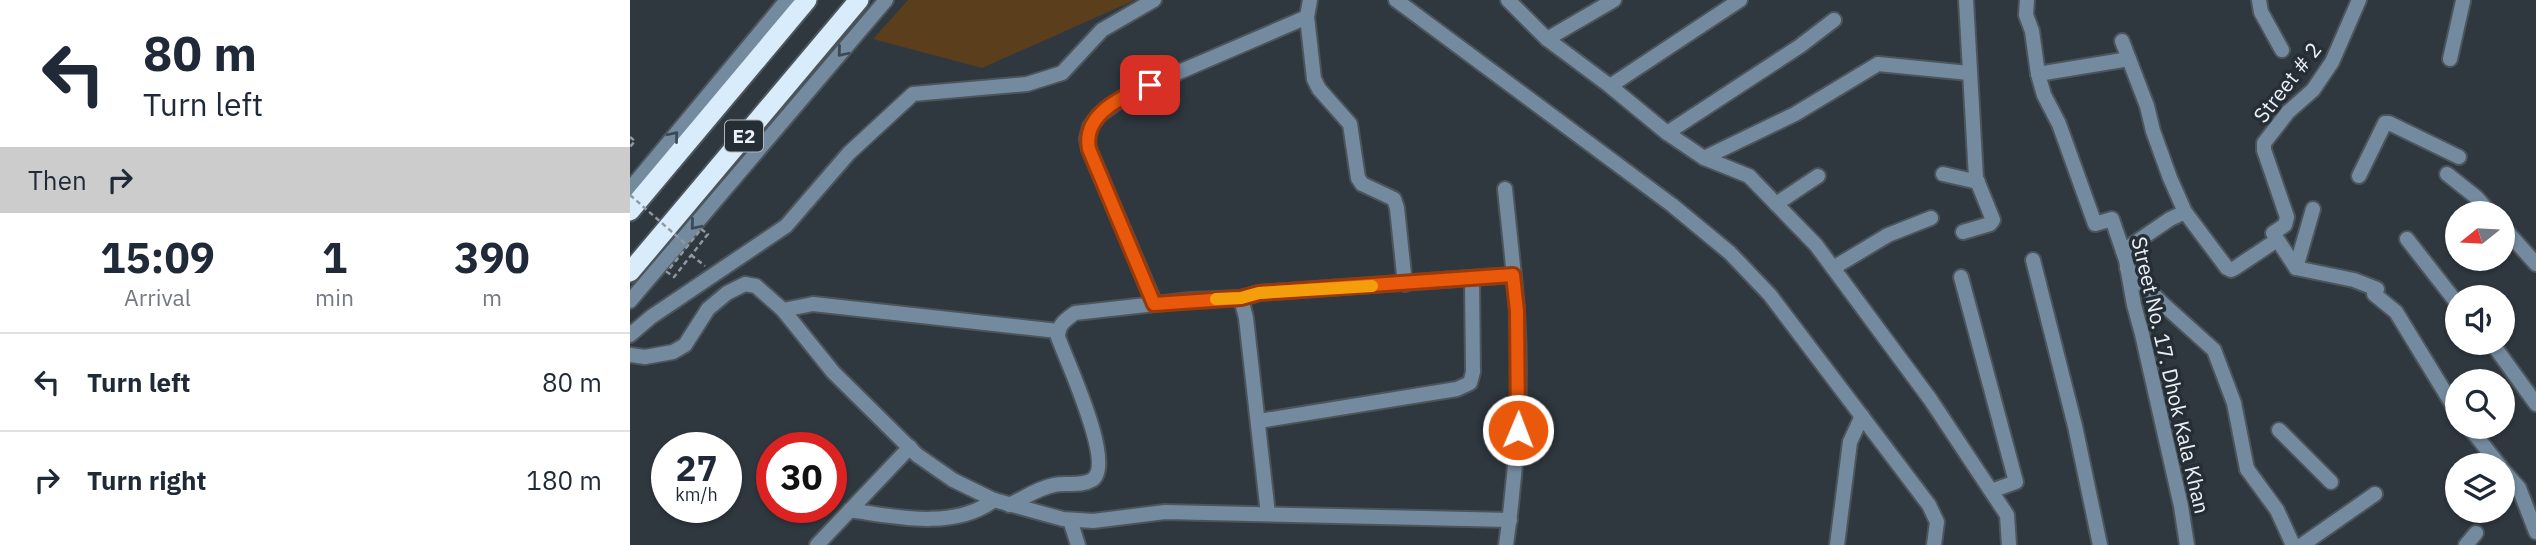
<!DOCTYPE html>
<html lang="en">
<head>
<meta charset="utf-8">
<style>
  :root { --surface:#fff; --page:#f6f6f7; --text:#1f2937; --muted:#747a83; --line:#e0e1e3 }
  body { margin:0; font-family:"IBM Plex Sans",sans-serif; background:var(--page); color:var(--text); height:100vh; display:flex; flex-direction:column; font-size:26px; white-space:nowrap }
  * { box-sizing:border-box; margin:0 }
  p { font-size:23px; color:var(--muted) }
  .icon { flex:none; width:38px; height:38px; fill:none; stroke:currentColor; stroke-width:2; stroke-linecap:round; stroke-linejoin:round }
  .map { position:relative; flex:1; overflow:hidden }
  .drawer { display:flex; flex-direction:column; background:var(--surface); width:630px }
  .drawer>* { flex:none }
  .top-card { background:#fff; color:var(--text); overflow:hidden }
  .needle { width:46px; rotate:252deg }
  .tools { position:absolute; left:1815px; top:201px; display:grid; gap:14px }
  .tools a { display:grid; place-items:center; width:70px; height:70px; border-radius:50%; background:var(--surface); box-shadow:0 2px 5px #0004; font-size:35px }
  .speed { position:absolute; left:21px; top:432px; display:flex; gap:14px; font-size:35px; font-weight:700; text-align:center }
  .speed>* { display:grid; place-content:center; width:91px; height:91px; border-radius:50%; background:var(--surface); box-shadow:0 2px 5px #0004; line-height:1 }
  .speed small { font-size:18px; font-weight:400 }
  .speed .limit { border:10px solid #d22; background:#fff; color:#111 }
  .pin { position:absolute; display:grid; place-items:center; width:60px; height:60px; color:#fff; margin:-30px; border-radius:14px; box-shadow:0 4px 10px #0006 }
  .me { position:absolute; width:77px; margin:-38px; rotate:1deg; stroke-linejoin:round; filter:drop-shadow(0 0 5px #0008) }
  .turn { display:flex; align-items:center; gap:24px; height:147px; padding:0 28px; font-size:32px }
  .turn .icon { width:91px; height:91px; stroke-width:2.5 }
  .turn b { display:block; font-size:49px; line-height:60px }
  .then { display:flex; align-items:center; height:66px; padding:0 28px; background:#0003; gap:14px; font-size:26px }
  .eta { display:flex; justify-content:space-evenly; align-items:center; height:119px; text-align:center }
  .eta b { font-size:42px; font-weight:800; line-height:49px }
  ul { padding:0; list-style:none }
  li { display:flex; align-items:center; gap:21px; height:98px; padding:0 28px; border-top:2px solid var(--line) }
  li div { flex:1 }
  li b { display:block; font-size:26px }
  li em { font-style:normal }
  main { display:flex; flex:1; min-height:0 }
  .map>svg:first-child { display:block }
  .green { fill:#5b3f1d }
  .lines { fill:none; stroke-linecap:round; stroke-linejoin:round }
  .minor-casing { stroke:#4d555c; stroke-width:18 }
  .tertiary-casing { stroke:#4d555c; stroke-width:18 }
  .trunk-casing { stroke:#4d555c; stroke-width:23 }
  .path { stroke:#92989f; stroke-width:2.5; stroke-dasharray:5 3.5; stroke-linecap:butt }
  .minor { stroke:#748b9f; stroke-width:14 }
  .tertiary { stroke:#748b9f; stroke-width:14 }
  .trunk { stroke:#d9ecfc; stroke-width:19 }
  .path-bridge { stroke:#92989f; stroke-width:2.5; stroke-dasharray:5 3.5; stroke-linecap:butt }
  .oneway { stroke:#3d4955 }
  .route-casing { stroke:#983908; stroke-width:18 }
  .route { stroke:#ea580c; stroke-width:12 }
  .slow { stroke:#f59e0b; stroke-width:12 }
  .labels { text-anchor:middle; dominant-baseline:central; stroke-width:7; stroke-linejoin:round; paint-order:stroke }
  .shield { fill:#252d35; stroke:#b0b6bc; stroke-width:2 }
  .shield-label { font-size:19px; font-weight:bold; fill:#ecf1f6 }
  .street-label { font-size:21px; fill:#ecf1f6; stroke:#252d35 }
</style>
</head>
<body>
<main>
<section class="drawer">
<div class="top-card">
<div class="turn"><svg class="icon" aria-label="left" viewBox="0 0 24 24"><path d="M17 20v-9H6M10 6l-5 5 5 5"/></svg><div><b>80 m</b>Turn left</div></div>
<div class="then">Then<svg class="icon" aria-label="right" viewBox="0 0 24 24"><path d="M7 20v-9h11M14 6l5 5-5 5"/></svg></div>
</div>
<div class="eta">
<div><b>15:09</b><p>Arrival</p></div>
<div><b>1</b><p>min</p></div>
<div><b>390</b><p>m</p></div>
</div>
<ul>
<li><svg class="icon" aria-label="left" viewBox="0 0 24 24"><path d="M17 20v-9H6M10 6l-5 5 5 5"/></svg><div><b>Turn left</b></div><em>80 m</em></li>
<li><svg class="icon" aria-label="right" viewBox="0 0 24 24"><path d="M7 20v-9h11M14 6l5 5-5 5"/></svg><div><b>Turn right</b></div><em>180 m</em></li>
</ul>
</section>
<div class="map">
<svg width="1906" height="545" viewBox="0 0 1906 545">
  <rect width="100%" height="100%" fill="#2f373f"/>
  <path class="green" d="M278 0H505L352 68 243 39Z"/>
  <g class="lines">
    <defs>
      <g id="minor">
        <path d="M680 0 677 17 684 79 689 89 720 124 728 178 732 184 764 199 767 208 775 284"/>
        <path d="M766 0 1042 205 1100 253 1140 295 1299 505 1307 522 1304 545"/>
        <path d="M878 0 917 39 980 86 1037 133 1074 158 1119 176 1186 245 1300 399 1377 515 1379 545"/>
        <path d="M1397 0 1396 15 1402 31 1408 74 1414 95 1429 124 1465 224 1482 219 1496 260 1504 305 1512 334 1551 506 1557 545"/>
        <path d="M1629 0 1631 12 1652 50"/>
        <path d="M1729 0 1702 62 1683 90 1658 112 1634 143V150L1657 217 1655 225 1643 233 1666 268 1724 280 1747 289"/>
        <path d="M917 39 984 0"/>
        <path d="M1492 41 1517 106 1523 131 1540 178 1555 212 1597 268 1601 270 1605 268 1647 240"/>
        <path d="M1820 59 1833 1"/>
        <path d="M1408 74 1499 59"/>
        <path d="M980 86 1110 0"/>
        <path d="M1037 133 1170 46 1204 20"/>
        <path d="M1074 158 1165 114 1248 64 1339 73"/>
        <path d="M1313 174 1348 182"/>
        <path d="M1817 174 1846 197 1861 214"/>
        <path d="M1729 176 1755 123H1759L1829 157"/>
        <path d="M875 189C879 229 884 270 887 311 892 389 887 467 876 545"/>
        <path d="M1146 204 1188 176"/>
        <path d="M1872 226 1906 264"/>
        <path d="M1333 232 1360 224 1363 220 1346 178 1336 0"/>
        <path d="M1777 239 1827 303"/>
        <path d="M1493 251 1540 219 1555 212"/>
        <path d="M1403 260 1445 426 1470 545"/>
        <path d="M1203 268 1258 235 1301 218"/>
        <path d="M1497 268 1533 304 1584 350 1604 403 1617 469"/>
        <path d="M1666 268 1683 209"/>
        <path d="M1331 277 1386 482 1361 491"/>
        <path d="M1744 294 1766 312 1827 412"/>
        <path d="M611 298 629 293 883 275"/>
        <path d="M525 304 459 149 457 139 460 127 469 115 498 94 677 17"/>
        <path d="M153 310 183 304 428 331"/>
        <path d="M1862 343 1906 404"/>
        <path d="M0 355 15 357 43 352 55 345 78 309 97 293 115 284 126 286 153 310 203 372 287 455 323 480 364 500 433 519 463 521 535 512 880 520"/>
        <path d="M629 421 827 389 840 383 843 372 842 278"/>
        <path d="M1839 427 1870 466"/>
        <path d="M1649 430 1701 482"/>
        <path d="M1872 469 1889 488 1906 532"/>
        <path d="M379 505C394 498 408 488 424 485 436 482 450 487 462 480 486 465 436 360 428 337 428 325 435 320 445 313L561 300 611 298 616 318 638 514"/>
        <path d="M220 510C265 517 325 530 364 500"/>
        <path d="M440 520 448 545"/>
        <path d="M187 545 280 447"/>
        <path d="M1207 545 1220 442 1232 416"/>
        <path d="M1672 545 1745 494"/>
        <path d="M1836 545 1846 533"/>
      </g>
      <g id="tertiary">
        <path d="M0 189 157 0"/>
        <path d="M0 301 256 0"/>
        <path d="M0 335 21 317 156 226 219 153 283 94 397 84 432 73 472 30 524 0"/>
        <path d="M1617 469 1647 510 1663 545"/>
      </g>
      <g id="trunk">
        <path d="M0 211 177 0"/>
        <path d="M0 272 229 0"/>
      </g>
    </defs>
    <use href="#minor" class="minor-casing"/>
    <use href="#tertiary" class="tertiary-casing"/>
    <use href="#trunk" class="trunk-casing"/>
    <g class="path">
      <path d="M0 137 5 141 0 147"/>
      <path d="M71 229 78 234 44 277 37 272Z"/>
      <path d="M61 255 75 266"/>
    </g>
    <use href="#minor" class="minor"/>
    <use href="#tertiary" class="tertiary"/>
    <use href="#trunk" class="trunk"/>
    <path class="path-bridge" d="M0 195 58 246"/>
  </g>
  <defs><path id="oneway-chevron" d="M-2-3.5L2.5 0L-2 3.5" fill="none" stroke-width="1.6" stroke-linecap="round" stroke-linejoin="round" transform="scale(1.75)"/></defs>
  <g class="oneway">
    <use href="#oneway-chevron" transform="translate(212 52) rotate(130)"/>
    <use href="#oneway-chevron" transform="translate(44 136) rotate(-50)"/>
    <use href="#oneway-chevron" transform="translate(65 225) rotate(130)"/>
  </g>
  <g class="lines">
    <defs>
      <path id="route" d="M520 85C493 96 452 114 459 149L524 304 611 298 629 293 883 275 887 311 888 430"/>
    </defs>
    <use href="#route" class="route-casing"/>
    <use href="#route" class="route"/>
    <path class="slow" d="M586 299 611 298 629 293 742 286"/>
  </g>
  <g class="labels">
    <rect class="shield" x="95" y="120.5" width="38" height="31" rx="5"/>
    <g class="shield-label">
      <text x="114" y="136">E2</text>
    </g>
    <g class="street-label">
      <text transform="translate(1657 82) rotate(-52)">Street # 2</text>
      <text transform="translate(1541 375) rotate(77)">Street No. 17. Dhok Kala Khan</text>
    </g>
  </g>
</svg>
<div class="tools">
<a><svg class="needle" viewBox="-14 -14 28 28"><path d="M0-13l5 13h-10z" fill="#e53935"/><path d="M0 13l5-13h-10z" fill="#747a83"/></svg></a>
<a><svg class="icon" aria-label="sound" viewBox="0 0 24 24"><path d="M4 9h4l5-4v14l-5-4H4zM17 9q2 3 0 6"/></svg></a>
<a><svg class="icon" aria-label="search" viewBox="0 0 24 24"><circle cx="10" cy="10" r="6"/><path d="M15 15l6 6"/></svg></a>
<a><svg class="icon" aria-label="layers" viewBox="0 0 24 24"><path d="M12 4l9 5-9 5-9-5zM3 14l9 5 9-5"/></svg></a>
</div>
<div class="speed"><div>27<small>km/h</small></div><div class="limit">30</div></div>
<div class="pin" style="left:520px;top:85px;background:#d93025"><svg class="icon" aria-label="arrive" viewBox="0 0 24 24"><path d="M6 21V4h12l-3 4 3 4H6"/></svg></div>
<svg class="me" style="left:888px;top:430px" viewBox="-20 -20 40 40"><circle r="17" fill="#ea580c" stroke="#fff" stroke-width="3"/><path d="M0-11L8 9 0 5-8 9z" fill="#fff"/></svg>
</div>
</main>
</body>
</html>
